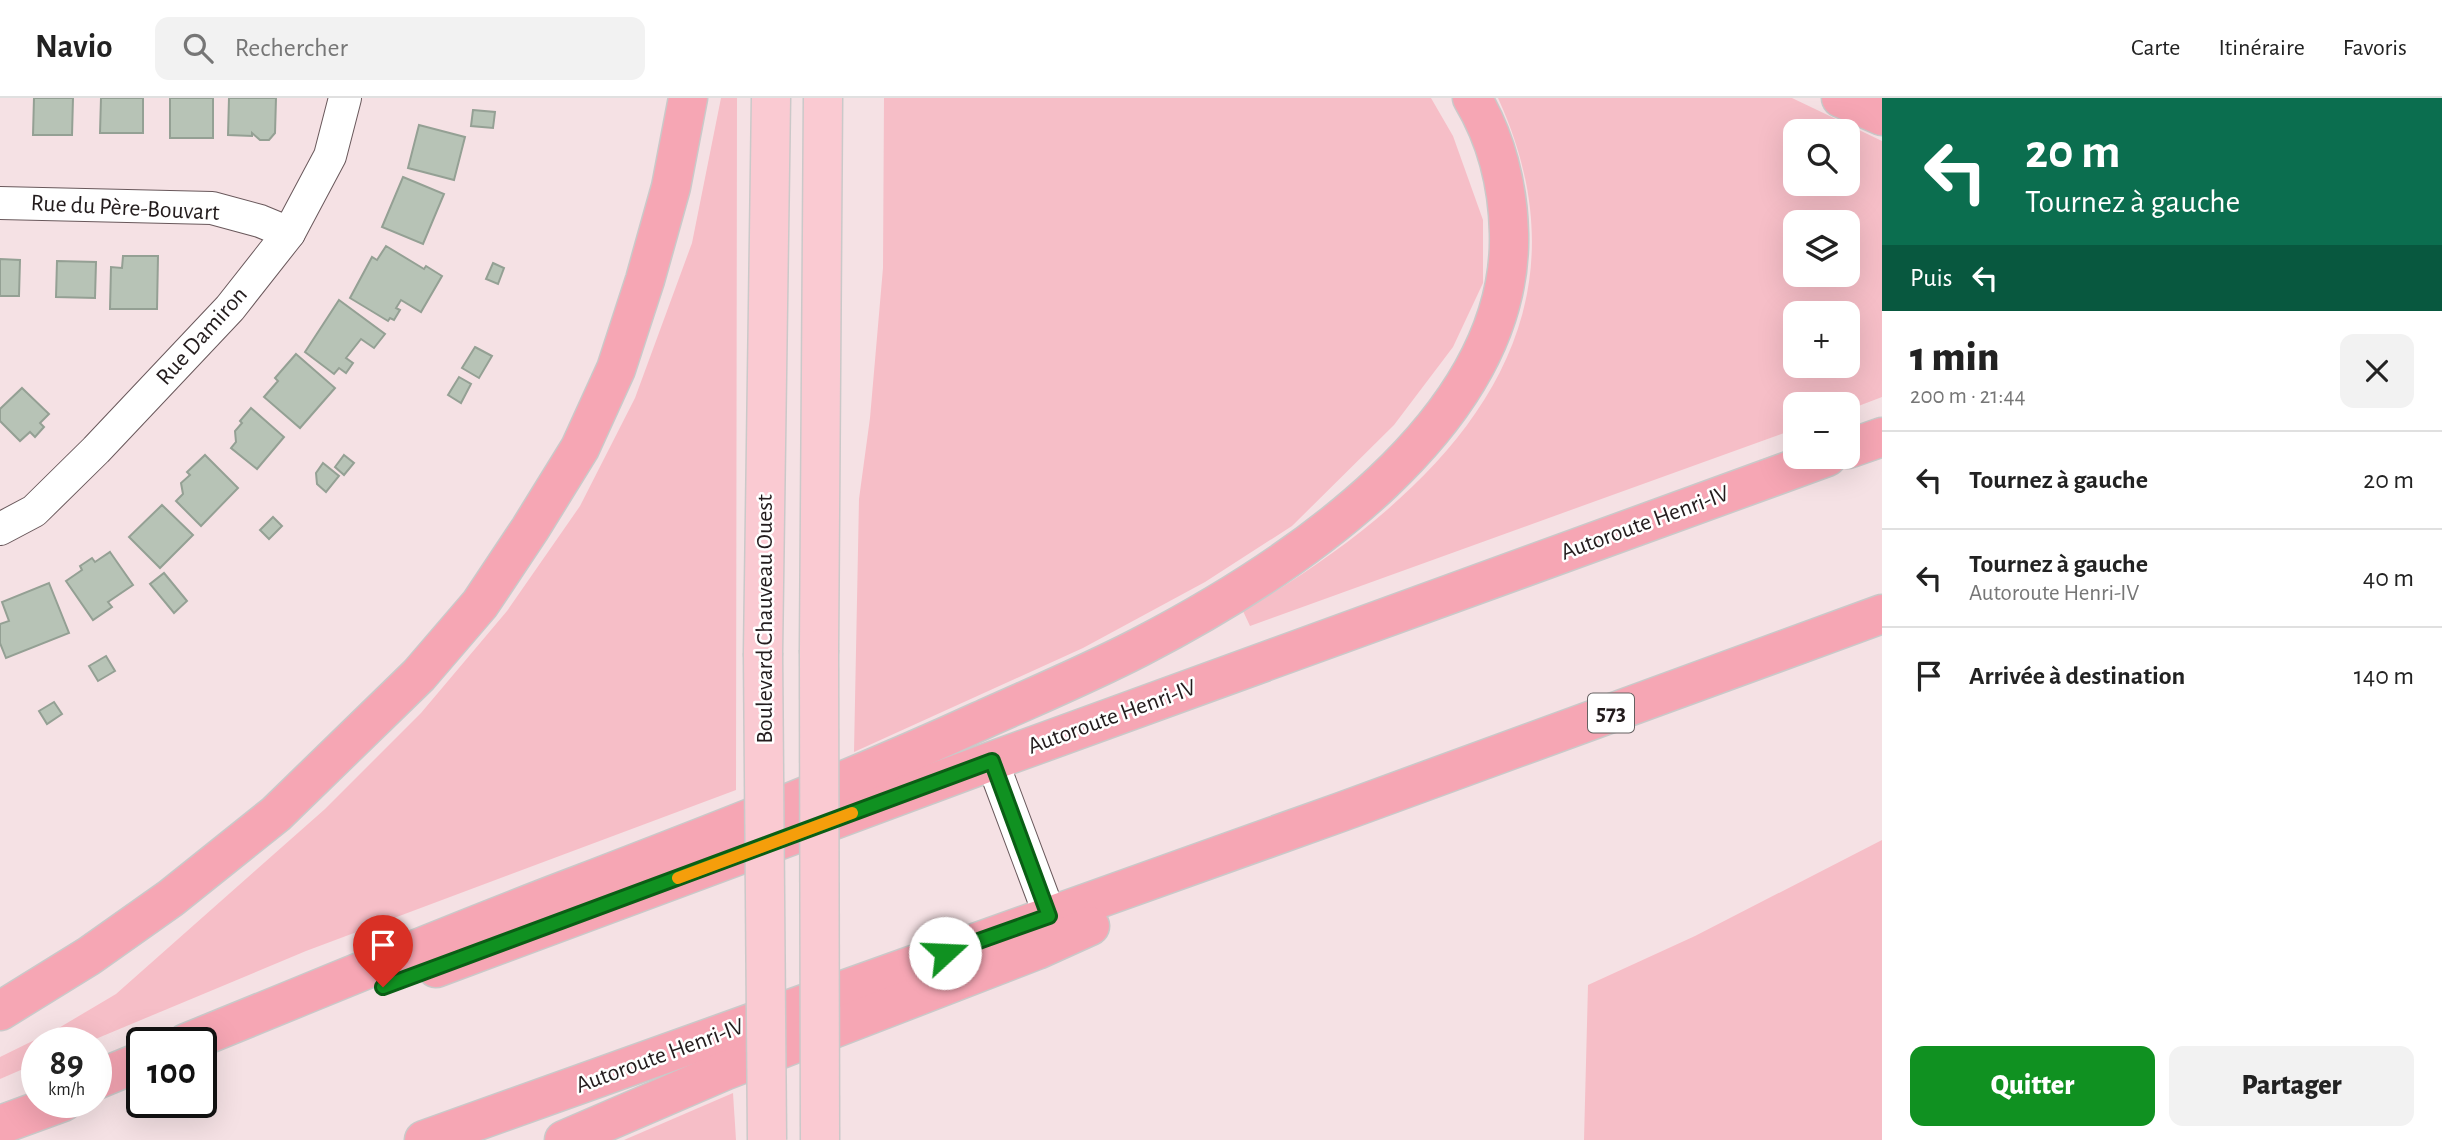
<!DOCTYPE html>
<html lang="fr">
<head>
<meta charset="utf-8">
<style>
  :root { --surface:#fff; --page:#f2f2f2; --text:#222; --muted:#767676; --line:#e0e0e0; --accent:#109121 }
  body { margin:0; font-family:"Alegreya Sans",sans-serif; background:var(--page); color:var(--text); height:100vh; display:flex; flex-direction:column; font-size:26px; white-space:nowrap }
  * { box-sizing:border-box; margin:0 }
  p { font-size:23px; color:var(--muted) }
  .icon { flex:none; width:38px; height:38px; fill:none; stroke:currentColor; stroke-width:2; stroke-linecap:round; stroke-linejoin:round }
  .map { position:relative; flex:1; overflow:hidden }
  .sheet { display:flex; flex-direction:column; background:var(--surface); width:560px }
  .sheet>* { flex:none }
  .top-card { background:#0b6e4f; color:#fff; overflow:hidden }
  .buttons { position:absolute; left:1783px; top:21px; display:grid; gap:14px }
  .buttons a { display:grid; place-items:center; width:77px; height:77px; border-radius:14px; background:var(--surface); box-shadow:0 7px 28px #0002; font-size:35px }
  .speed { position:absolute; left:21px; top:929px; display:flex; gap:14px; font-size:35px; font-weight:700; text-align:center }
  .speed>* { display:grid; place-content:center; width:91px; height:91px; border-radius:50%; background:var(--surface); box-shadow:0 7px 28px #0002; line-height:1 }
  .speed small { font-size:18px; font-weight:400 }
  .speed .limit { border:4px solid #111; border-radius:10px; background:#fff; color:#111 }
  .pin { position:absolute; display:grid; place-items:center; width:60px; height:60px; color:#fff; margin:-72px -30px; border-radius:50% 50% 50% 0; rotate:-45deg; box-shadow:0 0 7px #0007 }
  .pin .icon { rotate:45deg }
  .me { position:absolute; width:77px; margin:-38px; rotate:70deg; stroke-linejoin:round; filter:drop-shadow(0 0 5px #0008) }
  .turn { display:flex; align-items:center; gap:24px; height:147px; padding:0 28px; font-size:32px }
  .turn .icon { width:91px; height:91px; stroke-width:2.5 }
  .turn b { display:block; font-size:49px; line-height:60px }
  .then { display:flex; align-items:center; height:66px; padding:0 28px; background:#0003; gap:14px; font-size:26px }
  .round { display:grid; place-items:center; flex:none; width:74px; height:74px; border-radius:14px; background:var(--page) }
  .headline { display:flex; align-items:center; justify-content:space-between; height:119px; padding:0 28px }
  h1 { font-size:42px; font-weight:800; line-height:52px }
  .cta { display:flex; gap:14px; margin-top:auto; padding:14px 28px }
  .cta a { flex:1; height:80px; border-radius:14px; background:var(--accent); color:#fff; font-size:28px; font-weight:800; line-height:80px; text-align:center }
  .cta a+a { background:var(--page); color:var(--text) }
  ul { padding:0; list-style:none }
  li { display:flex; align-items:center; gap:21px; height:98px; padding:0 28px; border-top:2px solid var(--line) }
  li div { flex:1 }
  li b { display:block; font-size:26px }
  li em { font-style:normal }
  header { display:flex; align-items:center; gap:42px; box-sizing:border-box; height:98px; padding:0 35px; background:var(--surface); border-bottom:2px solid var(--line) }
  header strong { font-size:33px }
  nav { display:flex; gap:38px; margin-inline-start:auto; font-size:24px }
  .search { width:490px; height:63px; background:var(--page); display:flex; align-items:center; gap:18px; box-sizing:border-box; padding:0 24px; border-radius:14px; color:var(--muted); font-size:26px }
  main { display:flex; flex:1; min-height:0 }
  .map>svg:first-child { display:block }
  .green { fill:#f6bec7; fill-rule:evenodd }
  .building { fill:#b7c3b6; stroke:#94a094; stroke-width:2 }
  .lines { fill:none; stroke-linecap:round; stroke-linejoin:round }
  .minor-casing { stroke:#69585b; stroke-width:34 }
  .major-casing { stroke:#cac9c9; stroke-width:41 }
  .highway-casing { stroke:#cac9c9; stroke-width:41 }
  .minor { stroke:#fff; stroke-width:32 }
  .major { stroke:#facad2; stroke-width:38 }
  .highway { stroke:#f6a6b4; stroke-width:38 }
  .major-bridge-casing { stroke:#cac9c9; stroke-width:41; stroke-linecap:butt }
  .major-bridge { stroke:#facad2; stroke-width:38 }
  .route-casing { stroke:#0a5e15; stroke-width:18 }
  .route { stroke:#109121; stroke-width:12 }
  .slow { stroke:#f59e0b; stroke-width:12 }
  .labels { text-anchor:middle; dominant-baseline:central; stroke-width:5; stroke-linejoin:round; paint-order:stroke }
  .shield { fill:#fff; stroke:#656061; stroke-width:2 }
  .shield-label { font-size:23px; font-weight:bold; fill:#231c1d }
  .street-label { font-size:24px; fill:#231c1d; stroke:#fff }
</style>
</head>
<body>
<header>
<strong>Navio</strong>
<div class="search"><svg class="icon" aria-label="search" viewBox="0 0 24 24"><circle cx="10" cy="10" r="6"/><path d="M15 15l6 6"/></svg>Rechercher</div>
<nav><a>Carte</a><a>Itinéraire</a><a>Favoris</a></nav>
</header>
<main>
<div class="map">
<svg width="1882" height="1042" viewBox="0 0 1882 1042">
  <rect width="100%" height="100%" fill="#f5e1e4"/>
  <g class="green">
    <path d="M721 0H737L736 692 306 853 86 945H37V965L0 981V959L57 931 116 896 325 711 421 615 507 513 580 408 635 300 692 145Z"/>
    <path d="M884 0H1431L1453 38 1483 122V185L1453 249 1394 327 1292 428 1205 484 1083 550 854 654 859 401 870 320 883 170Z"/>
    <path d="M1498 0H1792L1882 43V299L1848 312V306H1796L1795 331 1250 528 1243 513C1435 400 1607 238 1498 0ZM1796 33H1848V86H1796ZM1796 124H1848V177H1796ZM1796 215H1848V268H1796Z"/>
    <path d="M1882 742V1042H1584L1588 887 1695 838Z"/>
    <path d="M733 995 736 1042H624Z"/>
  </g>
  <g class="building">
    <path d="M34 0H73L72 37H33Z"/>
    <path d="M101 0H143V35H100Z"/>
    <rect x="170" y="0" width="43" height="40"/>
    <path d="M229 0H276L275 35 269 42H260L252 35V38L228 37Z"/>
    <path d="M473 12 495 14 493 30 471 28Z"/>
    <path d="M419 27 465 39 454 82 408 70Z"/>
    <path d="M403 79 444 96 423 146 382 129Z"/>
    <path d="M386 148 424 171 426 168 442 178 421 214 401 202 396 210 400 212 394 222 390 220 388 223 350 200 372 159 377 162Z"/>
    <path d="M123 158H158L157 211H110L111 169 122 170Z"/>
    <path d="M0 161 20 162 19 198H0Z"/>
    <path d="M57 163 96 164 95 200 56 199Z"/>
    <path d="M493 165 504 170 498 186 486 181Z"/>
    <path d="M339 202 385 236 374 250 361 241 346 260 353 265 346 275 339 270 334 276 305 254Z"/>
    <path d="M475 249 492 258 479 280 462 270Z"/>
    <path d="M296 256 335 290 300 330 264 299 278 283 275 280Z"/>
    <path d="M459 279 471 286 461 305 448 297Z"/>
    <path d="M22 290 49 316 40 325 44 329 35 339 30 334 20 343 0 323V311Z"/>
    <path d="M251 310 284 339 257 371 231 350 236 344 235 333 242 325 240 323Z"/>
    <path d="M205 357 238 390 201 428 176 403 183 396 181 385 190 377 187 374Z"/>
    <path d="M344 357 354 365 344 377 335 369Z"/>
    <path d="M323 365 339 378 326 394 317 386 316 375Z"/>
    <path d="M162 407 193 437 160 470 129 439Z"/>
    <path d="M273 419 282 428 269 441 260 432Z"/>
    <path d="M110 454 133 487 108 504 112 509 93 522 66 483 82 472 80 468 92 460 95 464Z"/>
    <path d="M164 475 187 503 174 515 150 486Z"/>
    <path d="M49 485 69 535 6 560 0 545V526L9 523 2 504Z"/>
    <path d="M106 558 115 573 98 583 89 568Z"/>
    <path d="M54 604 62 616 47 626 39 613Z"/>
  </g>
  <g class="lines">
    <defs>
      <g id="minor">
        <path d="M0 105 212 110 260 123 289 135"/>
        <path d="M0 431 34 413 96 352 230 210 289 135 330 58 345 0"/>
        <path d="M992 663 1050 818"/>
      </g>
      <g id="major">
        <path d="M819 552 823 0"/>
        <path d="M763 555 771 0"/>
      </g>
      <g id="highway">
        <path d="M1841 0 1882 18"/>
        <path d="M1848 351 1882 339"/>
        <path d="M436 870 992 663 1827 359"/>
        <path d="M0 913 89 858 171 800 276 716 419 577 480 506 530 431 580 350 616 271 645 182 671 89 688 0"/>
        <path d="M186 945C317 892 447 837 579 787 714 735 849 683 980 623 1033 599 1088 576 1140 549 1290 471 1514 325 1509 135 1508 88 1496 40 1472 0"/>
        <path d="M96 982 142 963"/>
        <path d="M0 1027 63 1004"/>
        <path d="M424 1042 1341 714 1882 516"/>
        <path d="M564 1042 724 973 1037 852 1090 828"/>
      </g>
    </defs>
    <use href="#minor" class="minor-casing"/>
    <use href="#major" class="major-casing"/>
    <use href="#highway" class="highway-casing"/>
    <use href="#minor" class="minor"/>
    <use href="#major" class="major"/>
    <use href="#highway" class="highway"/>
    <defs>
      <g id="major-bridge">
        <path d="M819 552 820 1042"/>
        <path d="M763 555 767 1042"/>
      </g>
    </defs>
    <use href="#major-bridge" class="major-bridge-casing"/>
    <use href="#major-bridge" class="major-bridge"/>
  </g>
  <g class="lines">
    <defs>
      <path id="route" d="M383 889 992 663 1049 818 945 855"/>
    </defs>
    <use href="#route" class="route-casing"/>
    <use href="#route" class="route"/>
    <path class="slow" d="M678 780 852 715"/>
  </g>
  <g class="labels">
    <rect class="shield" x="1588" y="595.5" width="46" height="39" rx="5"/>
    <g class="shield-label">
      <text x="1611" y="615">573</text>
    </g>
    <g class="street-label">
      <text transform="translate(125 110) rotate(3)">Rue du Père-Bouvart</text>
      <text transform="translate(202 238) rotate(-48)">Rue Damiron</text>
      <text transform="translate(1645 425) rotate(-20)">Autoroute Henri-IV</text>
      <text transform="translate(765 521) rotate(-90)">Boulevard Chauveau Ouest</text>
      <text transform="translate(1112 619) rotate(-20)">Autoroute Henri-IV</text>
      <text transform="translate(660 958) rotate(-20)">Autoroute Henri-IV</text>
    </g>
  </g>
</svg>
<div class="buttons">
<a><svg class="icon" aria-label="search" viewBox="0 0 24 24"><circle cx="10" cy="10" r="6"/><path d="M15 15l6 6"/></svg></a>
<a><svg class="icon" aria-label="layers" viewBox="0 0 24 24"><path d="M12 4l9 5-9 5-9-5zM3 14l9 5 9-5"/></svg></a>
<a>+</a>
<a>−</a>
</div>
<div class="speed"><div>89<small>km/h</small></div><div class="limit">100</div></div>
<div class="pin" style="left:383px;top:889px;background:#d93025"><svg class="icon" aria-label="arrive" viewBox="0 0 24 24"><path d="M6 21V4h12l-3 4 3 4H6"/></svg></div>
<svg class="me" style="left:945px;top:855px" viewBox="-20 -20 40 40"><circle r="19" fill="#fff"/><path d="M0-13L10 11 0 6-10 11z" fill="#109121"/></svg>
</div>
<section class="sheet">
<div class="top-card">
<div class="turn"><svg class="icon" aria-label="left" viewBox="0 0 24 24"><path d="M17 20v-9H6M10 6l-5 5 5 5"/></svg><div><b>20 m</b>Tournez à gauche</div></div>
<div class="then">Puis<svg class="icon" aria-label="left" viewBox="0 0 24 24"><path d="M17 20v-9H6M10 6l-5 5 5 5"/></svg></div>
</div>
<div class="headline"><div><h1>1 min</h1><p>200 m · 21:44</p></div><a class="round"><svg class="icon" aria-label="close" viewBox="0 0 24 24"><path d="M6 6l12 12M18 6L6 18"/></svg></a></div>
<ul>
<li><svg class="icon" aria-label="left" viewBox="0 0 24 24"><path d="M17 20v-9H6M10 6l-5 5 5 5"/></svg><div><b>Tournez à gauche</b></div><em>20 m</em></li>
<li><svg class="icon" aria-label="left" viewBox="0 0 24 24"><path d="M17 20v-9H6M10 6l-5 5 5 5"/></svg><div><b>Tournez à gauche</b><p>Autoroute Henri-IV</p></div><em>40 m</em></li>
<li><svg class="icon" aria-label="arrive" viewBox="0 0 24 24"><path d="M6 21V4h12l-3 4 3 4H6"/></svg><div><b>Arrivée à destination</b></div><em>140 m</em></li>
</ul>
<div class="cta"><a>Quitter</a><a>Partager</a></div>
</section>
</main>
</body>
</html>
